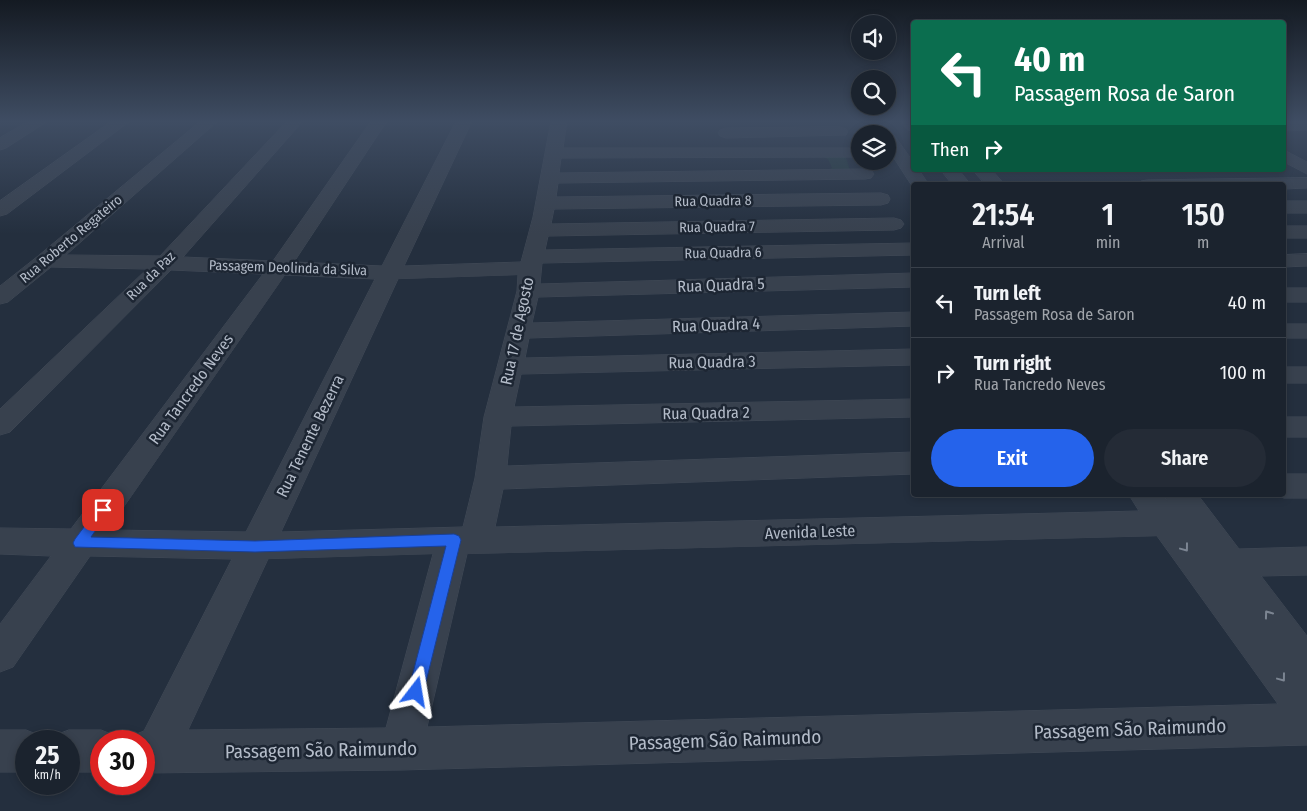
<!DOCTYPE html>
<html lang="en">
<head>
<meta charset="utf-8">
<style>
  :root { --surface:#1b232e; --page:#242b36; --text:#f1f3f6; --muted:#a0a4aa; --line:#39404a; --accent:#2563eb }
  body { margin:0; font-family:"Fira Sans Condensed",sans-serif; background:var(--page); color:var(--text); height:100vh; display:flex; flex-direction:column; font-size:19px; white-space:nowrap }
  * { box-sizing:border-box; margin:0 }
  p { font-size:16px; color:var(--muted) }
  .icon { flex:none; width:28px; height:28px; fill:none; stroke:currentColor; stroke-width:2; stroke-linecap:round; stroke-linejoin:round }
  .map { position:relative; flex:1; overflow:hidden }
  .panel { position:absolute; left:911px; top:182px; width:375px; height:315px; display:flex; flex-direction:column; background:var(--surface); border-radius:5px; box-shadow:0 2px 8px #0003,0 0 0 1px var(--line) }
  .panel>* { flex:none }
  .guide { position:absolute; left:911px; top:20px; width:375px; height:152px; border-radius:5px; box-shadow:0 2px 8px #0003,0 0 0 1px var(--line); background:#0b6e4f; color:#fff; overflow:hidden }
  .buttons { position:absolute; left:851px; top:15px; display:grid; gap:10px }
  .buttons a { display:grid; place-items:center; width:45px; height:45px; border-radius:50%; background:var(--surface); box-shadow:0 2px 8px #0003,0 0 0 1px var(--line); font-size:25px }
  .speed { position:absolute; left:15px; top:730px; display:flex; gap:10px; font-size:25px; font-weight:700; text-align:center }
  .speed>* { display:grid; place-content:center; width:65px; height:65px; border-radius:50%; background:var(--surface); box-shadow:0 2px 8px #0003,0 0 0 1px var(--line); line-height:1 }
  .speed small { font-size:12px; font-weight:400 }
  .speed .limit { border:8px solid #d22; background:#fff; color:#111 }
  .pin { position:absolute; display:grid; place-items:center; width:42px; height:42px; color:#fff; margin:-21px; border-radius:10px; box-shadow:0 2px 8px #0006 }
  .me { position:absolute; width:55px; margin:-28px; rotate:14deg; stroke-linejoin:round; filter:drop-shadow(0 0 4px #0008) }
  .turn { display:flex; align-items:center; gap:18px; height:105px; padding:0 20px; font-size:22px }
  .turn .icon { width:65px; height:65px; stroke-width:2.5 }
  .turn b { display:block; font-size:35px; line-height:42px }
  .then { display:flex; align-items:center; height:48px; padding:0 20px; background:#0003; gap:10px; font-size:19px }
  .eta { display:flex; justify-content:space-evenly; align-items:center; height:85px; text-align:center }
  .eta b { font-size:30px; font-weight:600; line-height:35px }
  .cta { display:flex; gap:10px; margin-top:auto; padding:10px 20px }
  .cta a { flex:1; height:58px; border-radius:30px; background:var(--accent); color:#fff; font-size:20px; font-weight:600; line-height:58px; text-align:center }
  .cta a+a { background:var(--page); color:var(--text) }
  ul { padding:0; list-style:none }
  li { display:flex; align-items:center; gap:15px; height:70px; padding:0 20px; border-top:1px solid var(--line) }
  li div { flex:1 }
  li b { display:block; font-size:19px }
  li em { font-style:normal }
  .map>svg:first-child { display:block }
  .green { fill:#263c3f }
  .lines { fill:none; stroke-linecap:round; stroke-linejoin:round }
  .minor-casing { stroke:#414a57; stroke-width:1 }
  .minor { fill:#38414e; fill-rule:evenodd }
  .oneway { stroke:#7c8592 }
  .route { fill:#2563eb; stroke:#184099 }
  .labels { text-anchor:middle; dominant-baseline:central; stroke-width:5; stroke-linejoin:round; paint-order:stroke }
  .far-street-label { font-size:14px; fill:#b4bcc9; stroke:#1d2633 }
  .street-label { font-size:16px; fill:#b4bcc9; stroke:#1d2633 }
  .near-street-label { font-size:19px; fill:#b4bcc9; stroke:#1d2633 }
</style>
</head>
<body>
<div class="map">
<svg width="1307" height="811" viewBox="0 0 1307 811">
  <rect width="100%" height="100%" fill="#242f3e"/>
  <path class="green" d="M844 152 850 170 819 173 832 168 828 159 822 156Z"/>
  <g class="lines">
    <defs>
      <g id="minor">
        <path d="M29 121H48L6 148 0 150V138Z"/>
        <path d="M112 121H130L7 214 0 216V201Z"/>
        <path d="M201 121H218L66 255 160 256 287 121H303L183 257 273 261 371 121H387L294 262 382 266 456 121H472L404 266 521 262 533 217 551 121H567L563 148H858L860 152 858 156 852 157 561 158 559 173 865 169 871 170 874 174 871 178 865 179 558 183 556 197 881 193 888 195 890 199 888 203 881 205 554 209 551 224 894 218 901 220 904 224 901 228 894 230 548 236 545 250 914 243V255L542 263 540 284 914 273V287L538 297 532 323 914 312V326L529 338 525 358 914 349V365L521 374 514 407 914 399V417L511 426 507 466 914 452V474L503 489 495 527 1139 511 1129 495H1163L1168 502 1164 495H1198L1239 549 1307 547V575L1261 576 1307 636V745L401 770 144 773V741H127L129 737 144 731 232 559 90 556 13 667 0 672V624L51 556 0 554V528L71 529 263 274 171 270 10 432 0 435V409L147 269 51 267 8 302 0 304V286L38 256ZM285 275 375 279 246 532 108 530ZM518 275 517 291 484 417 475 478 463 527 281 532 398 279ZM1157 536 1278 704 427 727 467 554ZM433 554 386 728 188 730 268 559Z"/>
        <path d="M900 121H914V132L908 130Z"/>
        <path d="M1284 121H1307V130L1284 131Z"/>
        <path d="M840 127 846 129 848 132 846 135 726 138 720 136 718 133 720 130 726 128Z"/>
        <path d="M888 133 894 135 914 163V170H919L929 185H914V189L888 149V134H886Z"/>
        <path d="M1284 150 1307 162V174L1284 162Z"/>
        <path d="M941 170H959L971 185H953Z"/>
        <path d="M973 170H992L1005 185H986Z"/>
        <path d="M1307 178V188L1284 189V185H1138L1141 181 1147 180Z"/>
        <rect x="1284" y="201" width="23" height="12"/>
        <rect x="1284" y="226" width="23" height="12"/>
        <path d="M1307 254V266L1284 267V255Z"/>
        <rect x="1284" y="288" width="23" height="14"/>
        <rect x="1284" y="324" width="23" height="14"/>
        <rect x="1284" y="367" width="23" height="16"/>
        <rect x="1284" y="417" width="23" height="20"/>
        <path d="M1284 474H1307V498H1284L1276 495H1284Z"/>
        <path d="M0 730H26L41 736 43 741H26V772H0Z"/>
        <path d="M69 730H101L116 736 118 741H101V772H69V741H52L54 736Z"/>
      </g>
    </defs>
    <use href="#minor" class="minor-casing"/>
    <use href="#minor" class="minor"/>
  </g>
  <defs><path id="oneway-chevron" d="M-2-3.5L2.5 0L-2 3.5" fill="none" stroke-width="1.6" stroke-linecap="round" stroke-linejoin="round" transform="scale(1.25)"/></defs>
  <g class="oneway">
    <use href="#oneway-chevron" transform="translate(1185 548) rotate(53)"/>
    <use href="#oneway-chevron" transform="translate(1268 614) rotate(-126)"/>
    <use href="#oneway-chevron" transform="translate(1282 678) rotate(53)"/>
  </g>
  <linearGradient id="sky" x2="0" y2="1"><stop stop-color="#141a22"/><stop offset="0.52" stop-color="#3f4d63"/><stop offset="1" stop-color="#3f4d63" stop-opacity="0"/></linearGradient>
  <rect width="1307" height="234" fill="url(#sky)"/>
  <path class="route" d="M103 505 108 507 110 510 91 537 255 541 454 534 459 536 461 540 422 698 416 700 410 698 408 692 446 546 255 552 75 547 73 543 75 539 99 507Z"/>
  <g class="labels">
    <g class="far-street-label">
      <text transform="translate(713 201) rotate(-1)">Rua Quadra 8</text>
      <text transform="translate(717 227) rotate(-1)">Rua Quadra 7</text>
      <text transform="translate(71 239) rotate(-40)">Rua Roberto Regateiro</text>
      <text transform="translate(723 253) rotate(-1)">Rua Quadra 6</text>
      <text transform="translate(288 268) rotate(2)">Passagem Deolinda da Silva</text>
      <text transform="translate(151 276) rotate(-45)">Rua da Paz</text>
    </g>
    <g class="street-label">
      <text transform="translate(721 285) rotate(-2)">Rua Quadra 5</text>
      <text transform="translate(716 325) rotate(-2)">Rua Quadra 4</text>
      <text transform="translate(517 331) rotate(-78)">Rua 17 de Agosto</text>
      <text transform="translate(712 362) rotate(-1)">Rua Quadra 3</text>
      <text transform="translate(191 389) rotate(-54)">Rua Tancredo Neves</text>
      <text transform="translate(706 413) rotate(-1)">Rua Quadra 2</text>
      <text transform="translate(310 436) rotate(-64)">Rua Tenente Bezerra</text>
      <text transform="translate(810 532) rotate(-2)">Avenida Leste</text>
    </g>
    <g class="near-street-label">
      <text transform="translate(1130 729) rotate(-2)">Passagem São Raimundo</text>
      <text transform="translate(725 740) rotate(-2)">Passagem São Raimundo</text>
      <text transform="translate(321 750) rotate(-1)">Passagem São Raimundo</text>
    </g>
  </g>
</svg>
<div class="buttons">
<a><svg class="icon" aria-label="sound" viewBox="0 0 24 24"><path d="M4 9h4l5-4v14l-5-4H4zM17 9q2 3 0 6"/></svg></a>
<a><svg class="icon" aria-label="search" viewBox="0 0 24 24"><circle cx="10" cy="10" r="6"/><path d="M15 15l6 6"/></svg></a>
<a><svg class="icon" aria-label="layers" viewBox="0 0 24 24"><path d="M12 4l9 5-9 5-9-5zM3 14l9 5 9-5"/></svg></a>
</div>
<div class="speed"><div>25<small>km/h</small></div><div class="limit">30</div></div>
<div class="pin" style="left:103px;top:510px;background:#d93025"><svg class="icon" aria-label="arrive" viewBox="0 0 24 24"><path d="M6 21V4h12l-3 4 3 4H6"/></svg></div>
<svg class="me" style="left:416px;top:692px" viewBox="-20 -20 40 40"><path d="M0-17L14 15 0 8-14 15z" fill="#2563eb" stroke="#fff" stroke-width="4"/></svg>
<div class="guide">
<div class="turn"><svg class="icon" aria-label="left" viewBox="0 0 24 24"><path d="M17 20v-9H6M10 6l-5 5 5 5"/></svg><div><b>40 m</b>Passagem Rosa de Saron</div></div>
<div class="then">Then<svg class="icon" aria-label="right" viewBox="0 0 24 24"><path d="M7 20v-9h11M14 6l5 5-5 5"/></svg></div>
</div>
<section class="panel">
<div class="eta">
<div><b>21:54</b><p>Arrival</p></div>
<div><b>1</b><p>min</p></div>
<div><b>150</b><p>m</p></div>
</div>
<ul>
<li><svg class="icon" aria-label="left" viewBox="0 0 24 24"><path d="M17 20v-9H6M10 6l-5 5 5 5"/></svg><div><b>Turn left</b><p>Passagem Rosa de Saron</p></div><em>40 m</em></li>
<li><svg class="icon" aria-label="right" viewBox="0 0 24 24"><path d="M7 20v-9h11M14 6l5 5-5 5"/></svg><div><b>Turn right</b><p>Rua Tancredo Neves</p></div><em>100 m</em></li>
</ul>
<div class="cta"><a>Exit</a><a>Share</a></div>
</section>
</div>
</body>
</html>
